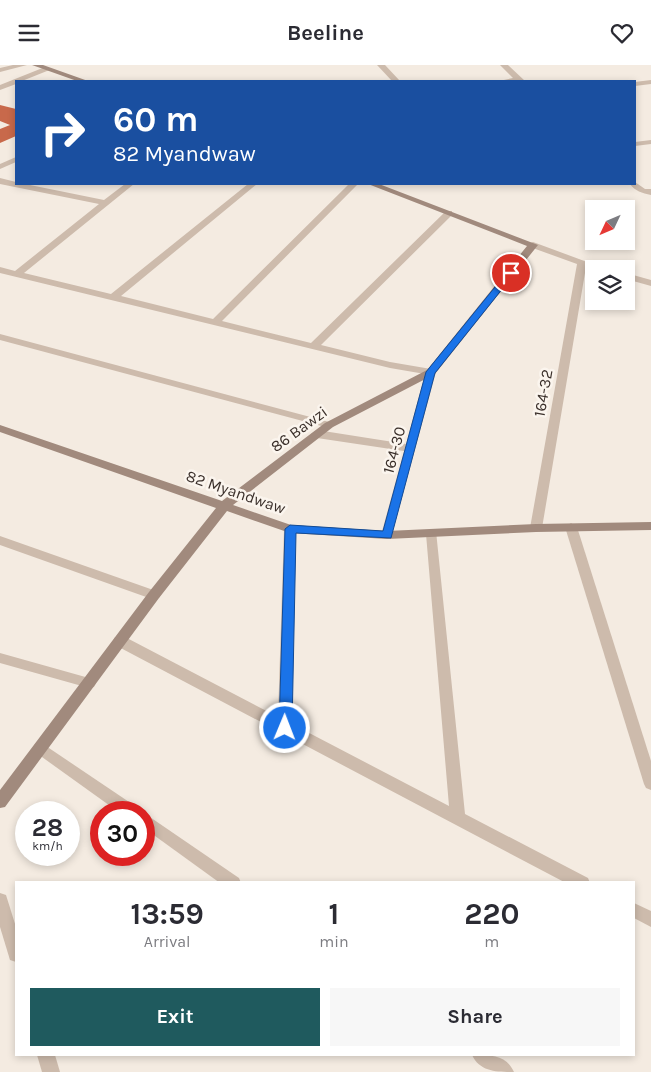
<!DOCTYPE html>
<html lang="en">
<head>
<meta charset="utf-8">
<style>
  :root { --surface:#fff; --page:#f7f7f7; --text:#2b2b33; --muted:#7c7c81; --accent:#1f5a5e }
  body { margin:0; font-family:Karla,sans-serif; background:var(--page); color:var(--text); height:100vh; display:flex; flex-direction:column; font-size:19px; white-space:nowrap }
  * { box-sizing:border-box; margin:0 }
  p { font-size:16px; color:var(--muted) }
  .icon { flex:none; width:28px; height:28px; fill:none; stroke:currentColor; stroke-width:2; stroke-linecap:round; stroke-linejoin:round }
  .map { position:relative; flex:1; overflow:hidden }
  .sheet { position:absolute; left:15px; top:816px; width:620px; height:175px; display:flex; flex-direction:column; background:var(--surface); border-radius:0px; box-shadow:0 2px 8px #0003 }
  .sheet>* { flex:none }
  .hud { position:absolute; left:15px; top:15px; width:621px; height:105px; border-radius:0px; box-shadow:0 2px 8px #0003; background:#1a4fa0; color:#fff; overflow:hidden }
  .needle { width:32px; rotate:226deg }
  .fabs { position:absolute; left:585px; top:135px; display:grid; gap:10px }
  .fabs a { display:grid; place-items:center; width:50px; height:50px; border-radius:0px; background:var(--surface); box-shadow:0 2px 8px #0003; font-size:25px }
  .speed { position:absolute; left:15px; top:736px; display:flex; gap:10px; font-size:25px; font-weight:700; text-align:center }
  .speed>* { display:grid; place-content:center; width:65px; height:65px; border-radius:50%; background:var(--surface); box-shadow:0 2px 8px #0003; line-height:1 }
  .speed small { font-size:12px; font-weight:400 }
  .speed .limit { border:8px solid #d22; background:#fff; color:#111 }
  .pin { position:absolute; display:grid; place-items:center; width:42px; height:42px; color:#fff; margin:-21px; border:2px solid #fff; border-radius:50%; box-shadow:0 1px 5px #0007 }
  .me { position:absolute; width:55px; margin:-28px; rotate:1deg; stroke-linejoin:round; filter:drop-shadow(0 0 4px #0008) }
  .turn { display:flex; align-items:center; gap:18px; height:105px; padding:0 15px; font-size:22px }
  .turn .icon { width:65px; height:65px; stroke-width:2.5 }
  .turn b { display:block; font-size:35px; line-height:42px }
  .eta { display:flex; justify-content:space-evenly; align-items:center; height:85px; text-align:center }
  .eta b { font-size:30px; font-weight:700; line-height:35px }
  .cta { display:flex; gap:10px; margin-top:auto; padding:10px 15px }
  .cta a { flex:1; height:58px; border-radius:0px; background:var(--accent); color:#fff; font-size:20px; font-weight:700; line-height:58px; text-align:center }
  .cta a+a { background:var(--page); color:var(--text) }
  header { display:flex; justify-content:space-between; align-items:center; height:65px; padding:0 15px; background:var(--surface); font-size:22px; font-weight:700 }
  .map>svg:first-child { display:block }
  .building { fill:#c8694b }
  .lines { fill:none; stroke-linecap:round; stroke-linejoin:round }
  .street { fill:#cdbbac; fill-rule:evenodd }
  .secondary { fill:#a18a7d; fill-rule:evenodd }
  .route { fill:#1a73e8; stroke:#114b97 }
  .labels { text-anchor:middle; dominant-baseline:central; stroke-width:5; stroke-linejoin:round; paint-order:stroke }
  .street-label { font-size:16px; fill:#3b302b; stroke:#fbf5ee }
</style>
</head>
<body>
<header><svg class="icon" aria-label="menu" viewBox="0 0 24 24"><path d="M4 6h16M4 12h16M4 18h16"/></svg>Beeline<svg class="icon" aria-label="heart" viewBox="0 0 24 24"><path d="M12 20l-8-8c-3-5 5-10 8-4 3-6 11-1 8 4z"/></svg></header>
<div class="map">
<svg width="651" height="1007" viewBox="0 0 651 1007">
  <rect width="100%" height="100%" fill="#f4ebe1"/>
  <path class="building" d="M0 40 16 44V71L0 78V64L10 60 0 56Z"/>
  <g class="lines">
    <g class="street">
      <path d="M13 0H27L0 7V3Z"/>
      <path d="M377 0H385L400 16H392Z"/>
      <path d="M500 0H508L525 16H499L513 13Z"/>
      <path d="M45 2 52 4 22 16H16V19L0 25V20Z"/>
      <path d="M651 15V19L635 21V17Z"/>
      <path d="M651 75V79L635 81V77Z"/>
      <path d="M16 92V97L0 104V99Z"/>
      <path d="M0 113 16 117V119H25L104 135 125 119H134L24 208 111 229 248 119H257L121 231 213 254 349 119H358L222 256 311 278 446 146H452V150L321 280 390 297 431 304 436 307 391 473H383L381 470 404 386 317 373 311 369 317 365 406 379 425 309 390 303 0 208V202L15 206 99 139 0 119Z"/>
      <path d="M635 117 645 124H651V130C642 128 635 126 630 119H635Z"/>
      <path d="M533 177 606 204 594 205 586 202 542 463 536 467 530 463 577 199 530 182V178Z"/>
      <path d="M626 208 651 215V221L626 214Z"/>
      <path d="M0 269 333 358 334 360 329 363 0 275Z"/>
      <path d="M571 458 577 462 651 696V725L646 723 644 719 565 462Z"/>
      <path d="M290 460 296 464 292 659 449 741 426 469 432 465 436 466 465 749 588 813 590 818H566L115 580 113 576 115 572H125L278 652 284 464Z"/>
      <path d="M0 471 159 527 160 530 159 533H149L0 480Z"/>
      <path d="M0 588 89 613 94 614 96 618 94 622 89 623 0 598Z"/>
      <path d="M40 677 138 743 140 748H120L35 687 33 683 35 679Z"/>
      <path d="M144 748 239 813 241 818H220L144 763Z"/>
      <path d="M0 828 6 830 16 862V897L10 895 0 862Z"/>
      <path d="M634 838 651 846V862L634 853Z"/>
      <path d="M37 990H55L60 1007H42Z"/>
      <path d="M472 990C489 990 506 989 514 1007 497 1007 480 1007 472 990Z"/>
    </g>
    <g class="secondary">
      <path d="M32 0H43L88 16H77Z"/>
      <path d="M368 119H379L538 180 435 309 333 362 233 440 291 460 387 466 536 459 651 457V465L536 467 387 474 290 468 227 446 159 533 5 742 0 743V725L149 527 216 443 0 367V360L222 436 325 358 427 305 527 181Z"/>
    </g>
  </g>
  <path class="route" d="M508 206 515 208 435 308 391 473 296 468 292 663 285 668 281 666 279 663 285 464 290 460 383 466 426 307Z"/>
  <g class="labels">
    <g class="street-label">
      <text transform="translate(543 328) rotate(-80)">164-32</text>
      <text transform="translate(299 364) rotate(-36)">86 Bawzi</text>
      <text transform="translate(394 385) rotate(-75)">164-30</text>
      <text transform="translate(236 427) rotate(19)">82 Myandwaw</text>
    </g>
  </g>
</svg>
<div class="fabs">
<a><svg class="needle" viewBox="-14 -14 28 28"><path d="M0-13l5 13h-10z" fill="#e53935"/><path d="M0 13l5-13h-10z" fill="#7c7c81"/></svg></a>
<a><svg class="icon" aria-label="layers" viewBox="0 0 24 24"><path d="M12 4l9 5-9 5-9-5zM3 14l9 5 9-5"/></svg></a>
</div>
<div class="speed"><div>28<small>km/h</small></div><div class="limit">30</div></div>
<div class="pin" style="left:511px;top:208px;background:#d93025"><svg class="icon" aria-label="arrive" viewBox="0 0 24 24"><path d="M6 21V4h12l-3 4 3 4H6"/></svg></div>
<svg class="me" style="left:285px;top:663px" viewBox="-20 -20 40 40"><circle r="17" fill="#1a73e8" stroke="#fff" stroke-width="3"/><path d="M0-11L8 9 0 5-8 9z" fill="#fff"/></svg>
<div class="hud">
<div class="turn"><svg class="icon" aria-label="right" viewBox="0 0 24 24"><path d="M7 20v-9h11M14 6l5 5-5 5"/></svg><div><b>60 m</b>82 Myandwaw</div></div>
</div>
<section class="sheet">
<div class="eta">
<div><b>13:59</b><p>Arrival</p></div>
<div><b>1</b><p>min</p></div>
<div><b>220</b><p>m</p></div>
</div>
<div class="cta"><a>Exit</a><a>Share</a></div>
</section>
</div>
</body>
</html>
